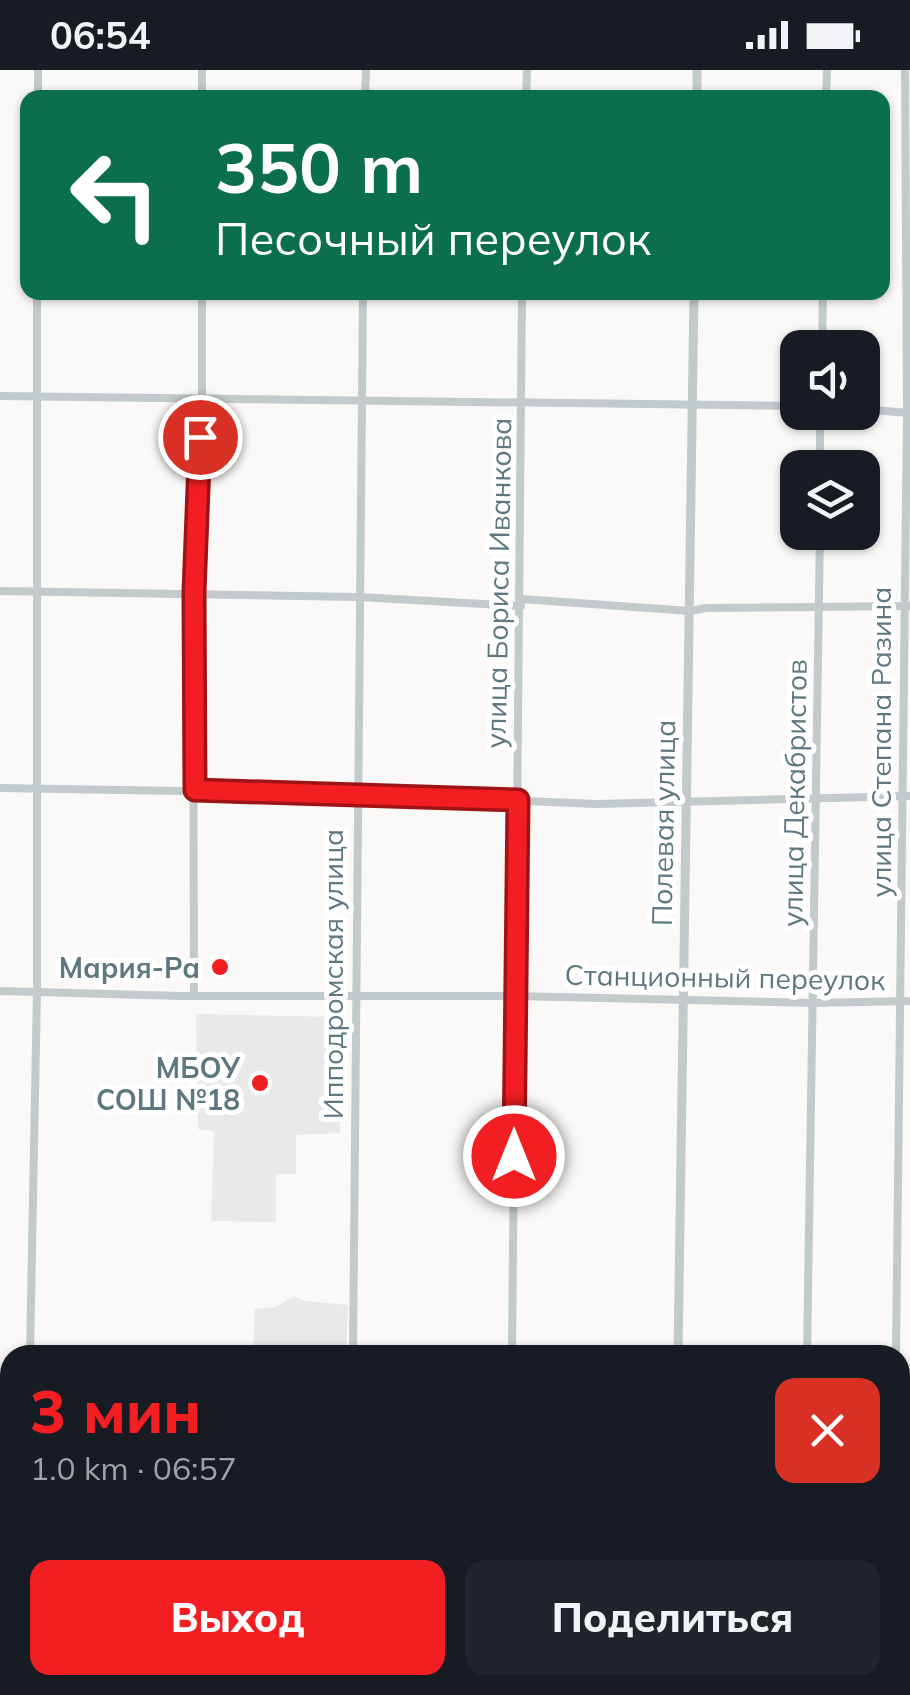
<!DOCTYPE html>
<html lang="ru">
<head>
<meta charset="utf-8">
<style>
  :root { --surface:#171b24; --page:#20242c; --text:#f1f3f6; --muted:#9ea1a6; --accent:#f31e22 }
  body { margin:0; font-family:Mulish,sans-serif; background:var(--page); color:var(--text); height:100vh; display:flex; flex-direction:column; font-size:38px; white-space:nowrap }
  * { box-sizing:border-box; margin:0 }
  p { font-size:32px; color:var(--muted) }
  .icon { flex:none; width:55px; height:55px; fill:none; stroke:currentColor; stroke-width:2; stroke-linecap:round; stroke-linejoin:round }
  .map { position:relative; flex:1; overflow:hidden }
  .side { position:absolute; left:0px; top:1275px; width:910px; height:350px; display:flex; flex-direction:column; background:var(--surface); border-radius:30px 30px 0 0; box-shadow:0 2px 8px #0004 }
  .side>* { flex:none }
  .guide { position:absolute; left:20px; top:20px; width:870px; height:210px; border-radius:20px; box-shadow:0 2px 8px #0004; background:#0b6e4f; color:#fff; overflow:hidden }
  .buttons { position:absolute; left:780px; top:260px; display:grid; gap:20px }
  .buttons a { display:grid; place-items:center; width:100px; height:100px; border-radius:20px; background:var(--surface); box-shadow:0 2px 8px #0004; font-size:50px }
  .pin { position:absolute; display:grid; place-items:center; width:85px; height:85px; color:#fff; margin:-42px; border:5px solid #fff; border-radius:50%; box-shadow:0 2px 10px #0007 }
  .me { position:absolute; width:110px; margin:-55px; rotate:0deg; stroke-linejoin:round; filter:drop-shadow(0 0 8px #0008) }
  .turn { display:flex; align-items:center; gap:35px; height:210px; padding:0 30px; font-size:45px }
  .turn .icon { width:130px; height:130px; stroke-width:2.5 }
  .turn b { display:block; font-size:70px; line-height:85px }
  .round { display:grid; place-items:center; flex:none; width:105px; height:105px; border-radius:20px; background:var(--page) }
  .headline { display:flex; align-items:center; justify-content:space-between; height:170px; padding:0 30px }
  h1 { font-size:60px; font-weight:800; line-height:75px; color:var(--accent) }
  .button { display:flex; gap:20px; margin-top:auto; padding:20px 30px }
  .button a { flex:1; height:115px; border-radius:20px; background:var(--accent); color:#fff; font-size:40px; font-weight:800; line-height:115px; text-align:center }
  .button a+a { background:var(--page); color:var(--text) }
  .status { display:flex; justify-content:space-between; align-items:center; height:70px; padding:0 50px; background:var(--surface); direction:ltr }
  .status svg { height:28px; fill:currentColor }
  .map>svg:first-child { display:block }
  .built { fill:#e8e9e8 }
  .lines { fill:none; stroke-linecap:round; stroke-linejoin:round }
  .minor { stroke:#c2cacc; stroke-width:8 }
  .tertiary { stroke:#c2cacc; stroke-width:9 }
  .route-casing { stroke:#9e1416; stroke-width:25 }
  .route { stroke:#f31e22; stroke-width:18 }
  .poi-dot { fill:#f31e22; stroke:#fff; stroke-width:4 }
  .labels { text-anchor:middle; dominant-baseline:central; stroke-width:10; stroke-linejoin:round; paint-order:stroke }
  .street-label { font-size:28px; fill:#5e787f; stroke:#fff }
  .poi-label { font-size:28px; font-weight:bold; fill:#5e787f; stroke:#fff; text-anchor:end }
</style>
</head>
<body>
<div class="status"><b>06:54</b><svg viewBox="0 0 49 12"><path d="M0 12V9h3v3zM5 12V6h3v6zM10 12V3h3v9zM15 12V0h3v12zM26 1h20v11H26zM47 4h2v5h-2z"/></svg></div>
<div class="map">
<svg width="910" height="1625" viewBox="0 0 910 1625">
  <rect width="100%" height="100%" fill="#faf9f7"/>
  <g class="built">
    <path d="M196 944 340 947V1063L296 1065V1104H276V1152L211 1151 214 1061 198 1059Z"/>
    <path d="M294 1226 305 1231 348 1235 346 1285H206V1277H253L255 1239 276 1237Z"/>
  </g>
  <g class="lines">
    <g class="minor">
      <path d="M38 28V0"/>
      <path d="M202 28V0"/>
      <path d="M365 28 366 0"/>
      <path d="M526 28 527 0"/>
      <path d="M826 28 827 0"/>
      <path d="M822 278 823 222"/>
      <path d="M0 326 798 336"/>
      <path d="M862 339 908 343"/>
      <path d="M820 398V342"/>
      <path d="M0 521 359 527 521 536"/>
      <path d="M521 529 690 541 706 538 910 536"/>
      <path d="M0 718 356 724 597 734 910 726"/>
      <path d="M0 921 181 926H515L813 933 910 931"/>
      <path d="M194 926 193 523 202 328V222"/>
      <path d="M30 1285 37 921V222"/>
      <path d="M353 1285 363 222"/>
      <path d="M512 1285 522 222"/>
      <path d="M807 1285 820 462"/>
      <path d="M896 1285 907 343 905 0"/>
      <path d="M0 1398 10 1397"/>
      <path d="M900 1407H910"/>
      <path d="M0 1604H10"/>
      <path d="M651 1615 910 1618"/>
      <path d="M26 1625V1615"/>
      <path d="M186 1625V1615"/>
      <path d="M345 1625V1615"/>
      <path d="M513 1625V1615"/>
    </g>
    <g class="tertiary">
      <path d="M697 28V0"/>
      <path d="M678 1285 694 222"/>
      <path d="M675 1625V1615"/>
    </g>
  </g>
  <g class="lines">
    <defs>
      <path id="route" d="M200 367 194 522 195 720 518 730 514 1086"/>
    </defs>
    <use href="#route" class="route-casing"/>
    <use href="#route" class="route"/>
  </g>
  <g class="poi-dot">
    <circle cx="220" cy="897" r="10"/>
    <circle cx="260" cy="1013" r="10"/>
  </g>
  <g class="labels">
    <g class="street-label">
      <text transform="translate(498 513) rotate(-89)">улица Бориса Иванкова</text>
      <text transform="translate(880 672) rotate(-90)">улица Степана Разина</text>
      <text transform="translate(794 723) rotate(-89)">улица Декабристов</text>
      <text transform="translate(663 753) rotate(-89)">Полевая улица</text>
      <text transform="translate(332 904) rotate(-90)">Ипподромская улица</text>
      <text transform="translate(725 907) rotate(1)">Станционный переулок</text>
    </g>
    <g class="poi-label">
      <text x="200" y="897">Мария-Ра</text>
      <text x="240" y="997">МБОУ<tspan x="240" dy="32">СОШ №18</tspan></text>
    </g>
  </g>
</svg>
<div class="buttons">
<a><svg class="icon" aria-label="sound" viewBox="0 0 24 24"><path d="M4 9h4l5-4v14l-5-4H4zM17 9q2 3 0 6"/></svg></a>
<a><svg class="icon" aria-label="layers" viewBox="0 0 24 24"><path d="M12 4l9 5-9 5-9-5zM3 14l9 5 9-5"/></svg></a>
</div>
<div class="pin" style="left:200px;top:367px;background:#d93025"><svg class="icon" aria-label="arrive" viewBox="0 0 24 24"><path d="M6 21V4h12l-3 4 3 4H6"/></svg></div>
<svg class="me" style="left:514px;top:1086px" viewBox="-20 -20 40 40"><circle r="17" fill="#f31e22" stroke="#fff" stroke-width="3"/><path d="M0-11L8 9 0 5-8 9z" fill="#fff"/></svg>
<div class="guide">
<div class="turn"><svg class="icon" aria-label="left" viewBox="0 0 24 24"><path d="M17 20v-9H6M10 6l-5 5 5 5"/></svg><div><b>350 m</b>Песочный переулок</div></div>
</div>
<section class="side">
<div class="headline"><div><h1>3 мин</h1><p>1.0 km · 06:57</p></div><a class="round" style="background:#d93025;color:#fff"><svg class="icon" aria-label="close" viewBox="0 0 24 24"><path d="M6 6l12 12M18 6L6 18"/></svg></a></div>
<div class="button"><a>Выход</a><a>Поделиться</a></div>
</section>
</div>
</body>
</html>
